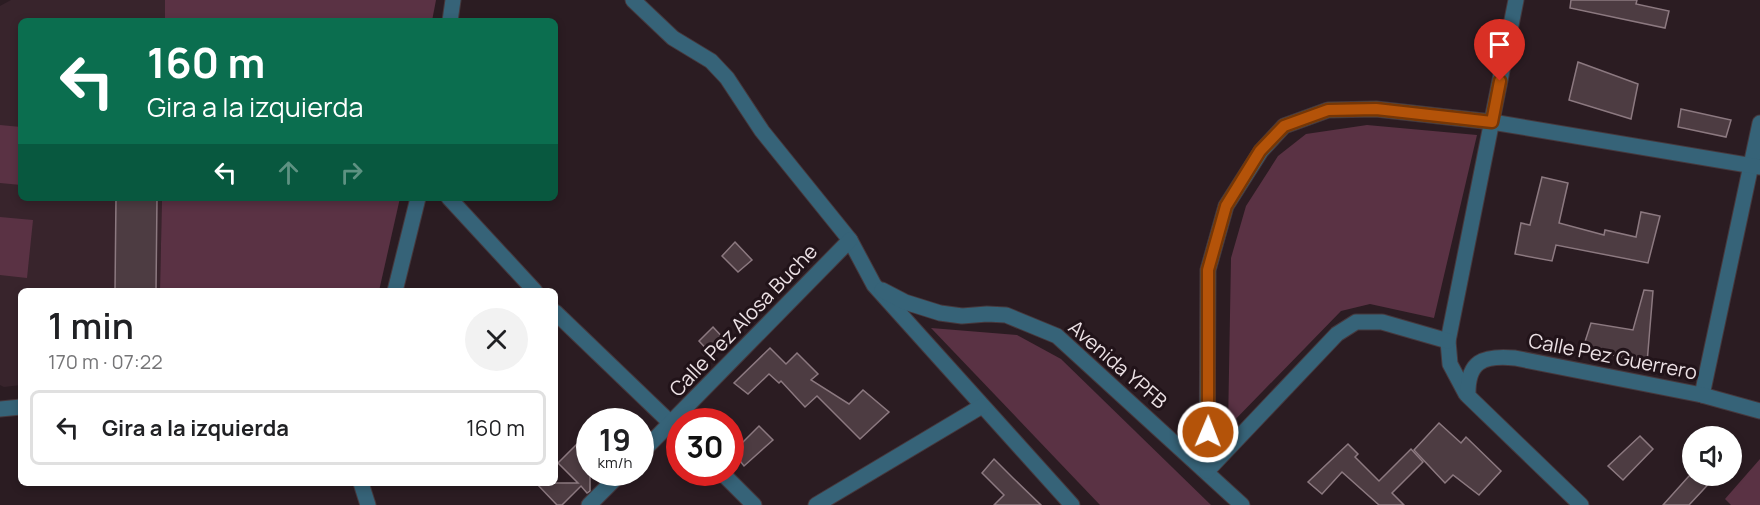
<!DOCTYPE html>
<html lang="es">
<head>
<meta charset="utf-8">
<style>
  :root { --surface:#fff; --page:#f2f2f2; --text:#202124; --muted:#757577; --line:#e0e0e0 }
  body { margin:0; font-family:Manrope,sans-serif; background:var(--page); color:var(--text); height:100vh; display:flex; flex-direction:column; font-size:22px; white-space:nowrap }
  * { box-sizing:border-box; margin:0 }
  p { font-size:20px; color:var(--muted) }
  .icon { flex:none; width:33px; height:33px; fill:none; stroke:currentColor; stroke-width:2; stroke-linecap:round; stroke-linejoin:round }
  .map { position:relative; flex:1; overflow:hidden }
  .drawer { position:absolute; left:18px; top:288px; width:540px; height:198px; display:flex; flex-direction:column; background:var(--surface); border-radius:9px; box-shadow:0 3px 9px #0003 }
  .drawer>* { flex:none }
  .guide { position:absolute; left:18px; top:18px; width:540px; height:183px; border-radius:9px; box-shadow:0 3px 9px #0003; background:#0b6e4f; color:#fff; overflow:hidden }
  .fabs { position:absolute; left:1682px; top:426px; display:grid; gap:12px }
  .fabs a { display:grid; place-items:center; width:60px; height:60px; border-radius:50%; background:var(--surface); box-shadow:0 3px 9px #0003; font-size:30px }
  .speed { position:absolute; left:576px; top:408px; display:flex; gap:12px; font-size:30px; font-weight:700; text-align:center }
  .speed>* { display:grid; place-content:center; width:78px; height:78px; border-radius:50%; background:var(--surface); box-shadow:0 3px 9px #0003; line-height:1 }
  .speed small { font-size:15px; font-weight:400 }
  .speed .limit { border:9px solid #d22; background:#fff; color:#111 }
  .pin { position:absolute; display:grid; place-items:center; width:51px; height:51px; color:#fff; margin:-62px -26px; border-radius:50% 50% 50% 0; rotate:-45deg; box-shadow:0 0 6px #0007 }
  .pin .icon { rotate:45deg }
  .me { position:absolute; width:66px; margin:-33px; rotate:1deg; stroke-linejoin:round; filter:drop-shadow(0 0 4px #0008) }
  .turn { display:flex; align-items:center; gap:21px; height:126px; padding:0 30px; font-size:27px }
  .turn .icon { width:78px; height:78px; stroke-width:2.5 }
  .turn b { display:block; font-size:42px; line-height:51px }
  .lanes { display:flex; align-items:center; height:57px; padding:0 30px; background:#0003; justify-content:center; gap:30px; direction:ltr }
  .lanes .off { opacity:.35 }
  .round { display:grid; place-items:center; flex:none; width:63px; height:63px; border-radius:32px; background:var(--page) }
  .overview { display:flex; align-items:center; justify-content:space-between; height:102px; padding:0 30px }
  h1 { font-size:36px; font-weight:600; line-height:45px }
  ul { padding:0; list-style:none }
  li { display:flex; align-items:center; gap:18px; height:75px; margin:0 12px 9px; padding:0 18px; border:3px solid var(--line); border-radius:9px }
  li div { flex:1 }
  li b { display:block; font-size:22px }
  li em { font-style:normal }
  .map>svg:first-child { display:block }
  .built { fill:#38242c }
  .green { fill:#5a3244 }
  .building { fill:#4d3c42; stroke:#8c7980; stroke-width:1.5 }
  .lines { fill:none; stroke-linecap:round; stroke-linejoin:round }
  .minor-casing { stroke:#46383d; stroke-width:17 }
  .minor { stroke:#366378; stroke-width:15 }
  .route-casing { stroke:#753606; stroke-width:15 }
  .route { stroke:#b45309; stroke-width:10 }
  .labels { text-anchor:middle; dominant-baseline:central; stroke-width:6; stroke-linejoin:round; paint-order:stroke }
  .street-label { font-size:20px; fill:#ece1e5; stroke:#211319 }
</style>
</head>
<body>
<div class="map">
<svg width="1760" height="505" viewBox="0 0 1760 505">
  <rect width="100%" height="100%" fill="#2b1c22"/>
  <path class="built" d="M11 0H165V21H21V198H162L160 291H21V385L4 387 0 385V6Z"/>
  <g class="green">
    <path d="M165 0H436L432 21H165Z"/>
    <path d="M0 125 21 127V185L0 183Z"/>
    <path d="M1367 125 1477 135 1434 318 1370 304 1341 311 1228 427 1231 258 1246 206 1278 156 1306 134Z"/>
    <path d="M162 198H400L379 291H160Z"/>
    <path d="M0 217 33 220 27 278 0 275Z"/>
    <path d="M931 328 1017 335 1061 359 1211 505H1100Z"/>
    <path d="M1760 459V505H1731L1725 499Z"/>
  </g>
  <g class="building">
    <path d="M1571 0H1637L1636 4 1669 11 1665 28 1570 8Z"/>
    <path d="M1578 62 1638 84 1631 119 1569 100Z"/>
    <path d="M1681 109 1731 120 1726 137 1678 127Z"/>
    <path d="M1542 177 1568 183 1559 223 1604 235 1605 230 1636 237 1641 212 1660 216 1648 263 1556 245 1552 261 1515 254 1521 223 1530 225Z"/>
    <path d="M116 198H157L156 291H115Z"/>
    <path d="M735 242 752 260 738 272 722 256Z"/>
    <path d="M1644 290 1653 291 1647 363 1583 348 1591 323 1633 330Z"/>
    <path d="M713 327 726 341 712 355 699 341Z"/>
    <path d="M770 348 786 364 797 353 818 374 811 380 849 404 863 390 889 412 860 439 817 396 805 407 781 381 779 383 769 374 748 394 734 383Z"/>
    <path d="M1439 423 1461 443 1466 437 1501 471 1479 495 1453 475 1445 483 1414 450Z"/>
    <path d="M759 426 773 440 744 466 733 452Z"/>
    <path d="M590 431V491L587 493 581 486 562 505H557L536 483H578L558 463Z"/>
    <path d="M1640 436 1653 449 1623 480 1608 466Z"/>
    <path d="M1348 444 1358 454 1355 457 1379 481 1411 449 1423 462 1392 493 1404 505H1379L1342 472 1322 494 1308 482Z"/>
    <path d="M994 459 1013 478 1041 505H994L1004 495 982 473Z"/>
    <path d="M1689 476H1716L1689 505H1663Z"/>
  </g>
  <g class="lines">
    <defs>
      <g id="minor">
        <path d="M633 0 673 38 711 61 727 78 762 131 850 240 874 285 1072 505"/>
        <path d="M450 21 453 0"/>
        <path d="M449 198 535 291"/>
        <path d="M882 290 905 302 940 313 962 316 987 314 1006 315 1057 336 1242 505"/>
        <path d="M395 291 418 198"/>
        <path d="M555 312 680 432"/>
        <path d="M1466 394 1450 364 1448 341 1516 0"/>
        <path d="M1702 395 1760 123"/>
        <path d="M0 409 21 407"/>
        <path d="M640 454 850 240"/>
        <path d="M1207 471 1208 270 1226 206 1261 151 1284 126 1328 110 1376 109 1492 122 1760 167"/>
        <path d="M1207 471 1337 334 1356 322H1382L1448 341"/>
        <path d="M721 472 754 505"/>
        <path d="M361 483 368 505"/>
        <path d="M589 505 622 472"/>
        <path d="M816 505 982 406"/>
        <path d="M1581 505 1468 396C1467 361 1483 355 1515 358L1702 395 1760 411"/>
      </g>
    </defs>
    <use href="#minor" class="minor-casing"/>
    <use href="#minor" class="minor"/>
  </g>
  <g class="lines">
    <defs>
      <path id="route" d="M1208 432V270L1226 206 1260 151 1284 126 1328 110 1376 109 1492 122 1500 81"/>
    </defs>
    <use href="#route" class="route-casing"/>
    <use href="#route" class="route"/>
  </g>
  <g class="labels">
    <g class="street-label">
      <text transform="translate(743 320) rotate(-46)">Calle Pez Alosa Buche</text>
      <text transform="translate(1613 356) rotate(11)">Calle Pez Guerrero</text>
      <text transform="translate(1118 364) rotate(41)">Avenida YPFB</text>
    </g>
  </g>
</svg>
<div class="fabs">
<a><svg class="icon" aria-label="sound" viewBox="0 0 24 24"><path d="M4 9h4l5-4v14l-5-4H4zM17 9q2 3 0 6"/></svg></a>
</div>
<div class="speed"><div>19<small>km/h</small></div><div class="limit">30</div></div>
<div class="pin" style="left:1500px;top:81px;background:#d93025"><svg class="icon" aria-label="arrive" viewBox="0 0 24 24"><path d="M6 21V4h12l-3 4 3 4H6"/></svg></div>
<svg class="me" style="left:1208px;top:432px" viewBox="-20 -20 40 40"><circle r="17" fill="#b45309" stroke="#fff" stroke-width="3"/><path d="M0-11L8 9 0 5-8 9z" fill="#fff"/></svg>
<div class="guide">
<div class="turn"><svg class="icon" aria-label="left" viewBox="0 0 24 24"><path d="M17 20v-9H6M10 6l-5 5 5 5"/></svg><div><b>160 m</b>Gira a la izquierda</div></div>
<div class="lanes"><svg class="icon" aria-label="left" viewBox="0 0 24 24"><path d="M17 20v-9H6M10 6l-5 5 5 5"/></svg><svg class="icon off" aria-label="ahead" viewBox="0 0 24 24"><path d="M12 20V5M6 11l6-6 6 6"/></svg><svg class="icon off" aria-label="right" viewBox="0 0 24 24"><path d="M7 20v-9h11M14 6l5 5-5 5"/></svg></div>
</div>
<section class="drawer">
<div class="overview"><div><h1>1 min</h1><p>170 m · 07:22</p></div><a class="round"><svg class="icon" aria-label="close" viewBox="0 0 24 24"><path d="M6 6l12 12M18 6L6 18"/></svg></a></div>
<ul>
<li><svg class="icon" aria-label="left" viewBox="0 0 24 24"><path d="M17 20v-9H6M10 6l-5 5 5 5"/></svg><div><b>Gira a la izquierda</b></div><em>160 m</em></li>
</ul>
</section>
</div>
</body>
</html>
